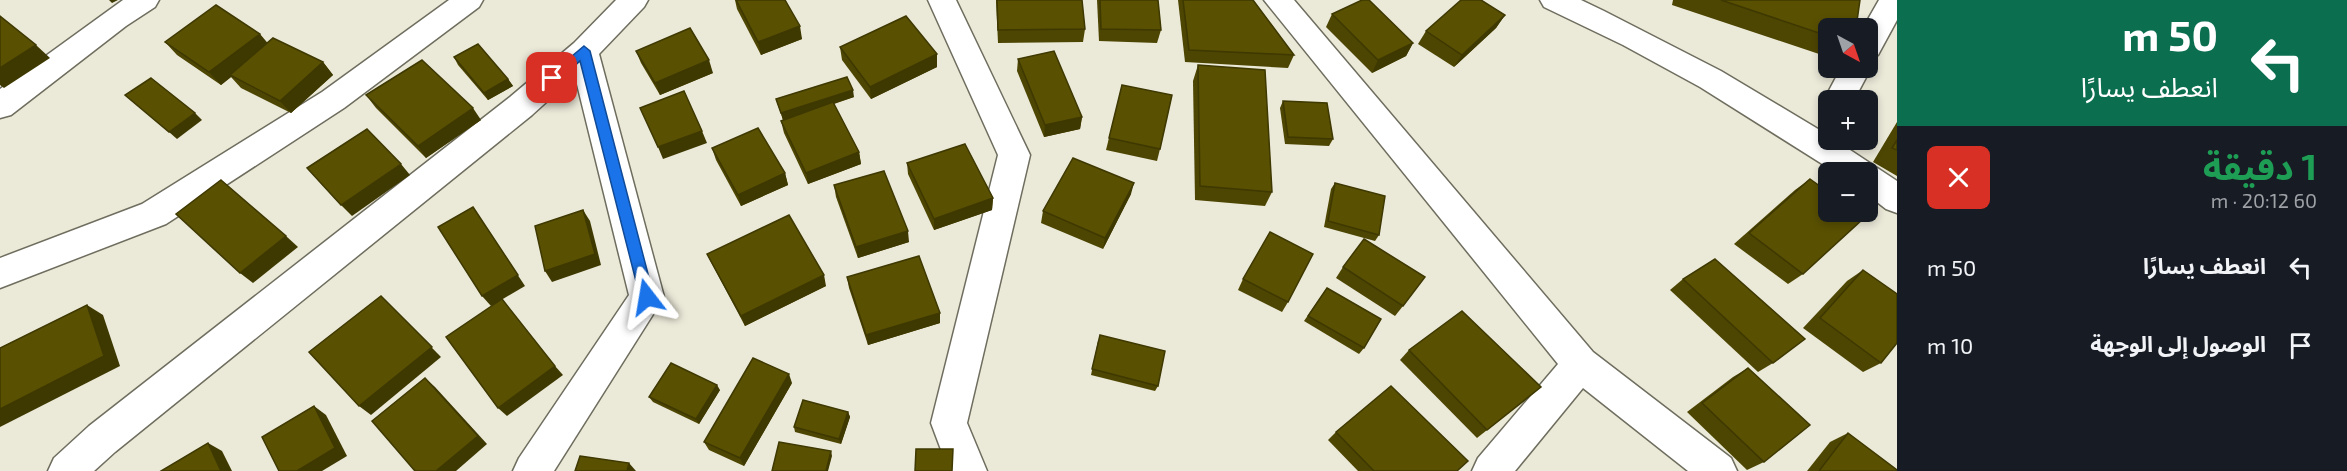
<!DOCTYPE html>
<html lang="ar">
<head>
<meta charset="utf-8">
<style>
  :root { --surface:#171b24; --page:#20242c; --text:#f1f3f6; --muted:#9ea1a6 }
  body { margin:0; font-family:"Exo 2","Noto Sans Arabic",sans-serif; background:var(--page); color:var(--text); direction:rtl; height:100vh; display:flex; flex-direction:column; font-size:22px; white-space:nowrap }
  * { box-sizing:border-box; margin:0 }
  p { font-size:20px; color:var(--muted) }
  .icon { flex:none; width:33px; height:33px; fill:none; stroke:currentColor; stroke-width:2; stroke-linecap:round; stroke-linejoin:round }
  .map { position:relative; flex:1; overflow:hidden; direction:ltr }
  .details { display:flex; flex-direction:column; background:var(--surface); width:450px }
  .details>* { flex:none }
  .hud { background:#0b6e4f; color:#fff; overflow:hidden }
  .needle { width:39px; rotate:140deg }
  .fabs { position:absolute; left:1818px; top:18px; display:grid; gap:12px }
  .fabs a { display:grid; place-items:center; width:60px; height:60px; border-radius:9px; background:var(--surface); box-shadow:0 3px 9px #0003; font-size:30px }
  .pin { position:absolute; display:grid; place-items:center; width:51px; height:51px; color:#fff; margin:-26px; border-radius:12px; box-shadow:0 3px 9px #0006 }
  .me { position:absolute; width:66px; margin:-33px; rotate:346deg; stroke-linejoin:round; filter:drop-shadow(0 0 4px #0008) }
  .turn { display:flex; align-items:center; gap:21px; height:126px; padding:0 30px; font-size:27px }
  .turn .icon { width:78px; height:78px; stroke-width:2.5 }
  .turn b { display:block; font-size:42px; line-height:51px }
  .round { display:grid; place-items:center; flex:none; width:63px; height:63px; border-radius:9px; background:var(--page) }
  .summary { display:flex; align-items:center; justify-content:space-between; height:102px; padding:0 30px }
  h1 { font-size:36px; font-weight:700; line-height:45px; color:#1e9e55 }
  ul { padding:0; list-style:none }
  li { display:flex; align-items:center; gap:18px; height:78px; padding:0 30px }
  li div { flex:1 }
  li b { display:block; font-size:22px }
  li em { font-style:normal }
  main { display:flex; flex:1; min-height:0 }
  .map>svg:first-child { display:block }
  .lines { fill:none; stroke-linecap:round; stroke-linejoin:round }
  .minor-casing { stroke:#6e6d5e; stroke-width:3 }
  .minor { fill:#fff; fill-rule:evenodd }
  .wall { fill:#4d4502 }
  .shaded-wall { fill:#3e3801 }
  .building { fill:#595002; stroke:#3e3801; stroke-width:1.5 }
  .route { fill:#1a73e8; stroke:#114b97; stroke-width:1.5 }
</style>
</head>
<body>
<main>
<section class="details">
<div class="hud">
<div class="turn"><svg class="icon" aria-label="left" viewBox="0 0 24 24"><path d="M17 20v-9H6M10 6l-5 5 5 5"/></svg><div><b>50 m</b>انعطف يسارًا</div></div>
</div>
<div class="summary"><div><h1>1 دقيقة</h1><p>60 m · 20:12</p></div><a class="round" style="background:#d93025;color:#fff"><svg class="icon" aria-label="close" viewBox="0 0 24 24"><path d="M6 6l12 12M18 6L6 18"/></svg></a></div>
<ul>
<li><svg class="icon" aria-label="left" viewBox="0 0 24 24"><path d="M17 20v-9H6M10 6l-5 5 5 5"/></svg><div><b>انعطف يسارًا</b></div><em>50 m</em></li>
<li><svg class="icon" aria-label="arrive" viewBox="0 0 24 24"><path d="M6 21V4h12l-3 4 3 4H6"/></svg><div><b>الوصول إلى الوجهة</b></div><em>10 m</em></li>
</ul>
</section>
<div class="map">
<svg width="1897" height="471" viewBox="0 0 1897 471">
  <rect width="100%" height="100%" fill="#ebe9d8"/>
  <g class="lines">
    <defs>
      <g id="minor">
        <path d="M123 0H159L155 7 126 26 11 115 0 118V89Z"/>
        <path d="M449 0H483L479 7 344 108 166 224 0 288V258L142 204 322 92Z"/>
        <path d="M616 0H648L644 7 599 54 664 297 554 471H513L519 458 629 295 575 76 532 115 115 452 94 471H48L54 458 89 426 510 97 574 43Z"/>
        <path d="M928 0H956L1030 155 967 423 987 471H949L931 423 998 155Z"/>
        <path d="M1264 0H1294L1593 352 1731 458 1737 471H1688L1583 388 1515 471H1472L1478 458 1558 364Z"/>
        <path d="M1540 0H1581L1604 11 1721 71 1828 135V140H1835L1897 181V213L1886 209 1868 195V172H1835L1700 87 1623 45 1544 7Z"/>
        <path d="M1879 0H1897V20L1878 55 1868 58V28H1863Z"/>
        <path d="M1868 62 1871 68 1854 100H1828V108L1824 100 1841 68H1868Z"/>
      </g>
    </defs>
    <use href="#minor" class="minor-casing"/>
    <use href="#minor" class="minor"/>
  </g>
  <g class="wall">
    <path d="M735 0H785L802 39 761 55 737 9Z"/>
    <path d="M996 0H1082L1085 29 1083 42 998 43Z"/>
    <path d="M1097 0H1158L1161 30 1157 43 1099 41Z"/>
    <path d="M1178 0H1253L1294 55 1288 68 1185 62Z"/>
    <path d="M1673 0H1860L1828 28V57L1672 5Z"/>
    <path d="M1332 14 1413 43 1406 56 1372 73 1326 27Z"/>
    <path d="M1505 15 1496 28 1454 67 1418 44 1426 31Z"/>
    <path d="M165 42 267 43 323 62 333 75 291 113 241 88 231 77 221 85 177 55Z"/>
    <path d="M840 47 937 67 871 99 842 60Z"/>
    <path d="M636 51 713 73 660 95 641 63Z"/>
    <path d="M454 57 508 79 513 86 488 100 458 65Z"/>
    <path d="M1018 59 1082 117 1080 129 1044 137 1017 71Z"/>
    <path d="M1198 65 1272 192 1265 206 1195 200 1193 81Z"/>
    <path d="M1122 85 1160 149 1157 161 1106 150Z"/>
    <path d="M366 95 481 120 426 158 376 108Z"/>
    <path d="M854 97 834 104 859 152 861 164 808 184 784 133 781 121 783 120 776 99Z"/>
    <path d="M1283 101 1333 139 1329 146 1285 144 1280 108Z"/>
    <path d="M1897 122V176L1873 162Z"/>
    <path d="M712 148 785 173 788 185 741 206 716 160Z"/>
    <path d="M907 163 993 198 992 210 934 230 908 174Z"/>
    <path d="M1810 179 1803 274 1788 284 1734 244 1795 190Z"/>
    <path d="M1335 183 1379 235 1375 241 1324 227 1331 189Z"/>
    <path d="M834 185 909 242 858 258 836 197Z"/>
    <path d="M1131 194 1103 249 1041 223 1043 211Z"/>
    <path d="M707 254 826 286 745 326 712 264Z"/>
    <path d="M1343 267 1403 306 1395 316 1336 278Z"/>
    <path d="M1863 270 1881 363 1863 372 1803 328 1847 281Z"/>
    <path d="M847 277 940 323 868 345 849 288Z"/>
    <path d="M1243 279 1288 302 1282 312 1238 290Z"/>
    <path d="M1683 279 1773 363 1758 372 1670 290Z"/>
    <path d="M1327 288 1364 348 1359 354 1304 321Z"/>
    <path d="M1098 341 1158 386 1155 391 1091 375Z"/>
    <path d="M1409 350 1541 387 1477 438 1400 360Z"/>
    <path d="M1748 368 1764 462 1747 470 1687 412 1733 377Z"/>
    <path d="M792 383 744 466 709 450 704 442Z"/>
    <path d="M720 390 699 424 653 402 649 397Z"/>
    <path d="M848 412 850 417 841 444 795 432 794 427Z"/>
    <path d="M1336 432 1457 471H1358L1328 440Z"/>
    <path d="M1848 433 1897 471H1807L1830 442Z"/>
  </g>
  <g class="shaded-wall">
    <path d="M109 0H118L112 3Z"/>
    <path d="M1505 15 1496 28 1454 67 1462 55Z"/>
    <path d="M800 26 802 39 761 55 758 42Z"/>
    <path d="M260 34 271 47 230 75 231 77 221 85 209 72Z"/>
    <path d="M1413 43 1406 56 1372 73 1378 60Z"/>
    <path d="M36 45 50 58 4 88 0 85V68Z"/>
    <path d="M937 54V67L871 99 870 87Z"/>
    <path d="M709 60 713 73 660 95 655 83Z"/>
    <path d="M323 62 333 75 291 113 280 101Z"/>
    <path d="M508 79 513 86 488 100 484 93Z"/>
    <path d="M853 90 854 97 783 120 781 113Z"/>
    <path d="M473 108 481 120 426 158 418 146Z"/>
    <path d="M195 113 202 120 177 139 169 132Z"/>
    <path d="M1082 117 1080 129 1044 137 1045 125Z"/>
    <path d="M702 131 707 143 663 159 658 147Z"/>
    <path d="M859 152 861 164 808 184 806 173Z"/>
    <path d="M401 164 410 175 352 216 341 205Z"/>
    <path d="M785 173 788 185 741 206 738 195Z"/>
    <path d="M1134 183 1131 194 1103 249 1105 238Z"/>
    <path d="M993 198 992 210 934 230V219Z"/>
    <path d="M473 207 525 286 491 306 482 296Z"/>
    <path d="M583 210 590 221 601 265 552 282 545 271Z"/>
    <path d="M908 231 909 242 858 258 856 247Z"/>
    <path d="M286 236 298 247 253 283 240 273Z"/>
    <path d="M824 275 826 286 745 326 741 316Z"/>
    <path d="M381 296 441 357 371 415 359 406Z"/>
    <path d="M87 305 103 315 120 366 0 427V409Z"/>
    <path d="M940 313V323L868 345 866 335Z"/>
    <path d="M555 366 563 375 507 416 498 408Z"/>
    <path d="M789 374 792 383 744 466 740 458Z"/>
    <path d="M425 378 435 387 487 444 456 471H436Z"/>
    <path d="M717 385 720 390 699 424 696 419Z"/>
    <path d="M314 406 326 415 347 456 322 471H297Z"/>
    <path d="M848 412 850 417 841 444 839 439Z"/>
    <path d="M208 443 222 451 232 471H221Z"/>
    <path d="M831 451 832 456 828 471H826Z"/>
    <path d="M629 463 636 471H627Z"/>
  </g>
  <g class="building">
    <path d="M736 0H785L800 26 758 42Z"/>
    <path d="M997 0H1082L1085 29 998 30Z"/>
    <path d="M1100 0H1158L1161 30 1101 29Z"/>
    <path d="M1183 0H1253L1294 55 1189 50Z"/>
    <path d="M1362 0H1369L1413 43 1378 60 1332 14Z"/>
    <path d="M1461 0H1481L1505 15 1462 55 1426 31Z"/>
    <path d="M1721 0H1860L1856 28H1828V36Z"/>
    <path d="M216 5 260 34 209 72 165 42Z"/>
    <path d="M0 16 36 45 0 68Z"/>
    <path d="M906 16 937 54 870 87 840 47Z"/>
    <path d="M690 28 709 60 655 83 636 51Z"/>
    <path d="M273 38 323 62 280 101 230 75Z"/>
    <path d="M478 44 508 79 484 93 454 57Z"/>
    <path d="M1054 51 1082 117 1045 125 1018 59Z"/>
    <path d="M422 60 473 108 418 146 366 95Z"/>
    <path d="M1198 65 1265 70 1272 192 1200 186Z"/>
    <path d="M847 77 853 90 781 113 776 99Z"/>
    <path d="M151 78 195 113 169 132 125 95Z"/>
    <path d="M1122 85 1172 95 1160 149 1109 138Z"/>
    <path d="M684 91 702 131 658 147 640 108Z"/>
    <path d="M1283 101 1327 103 1333 139 1288 137Z"/>
    <path d="M833 102 859 152 806 173 781 121Z"/>
    <path d="M758 128 785 173 738 195 712 148Z"/>
    <path d="M367 129 401 164 341 205 307 168Z"/>
    <path d="M1897 140V150L1892 148Z"/>
    <path d="M965 144 993 198 934 219 907 163Z"/>
    <path d="M1073 158 1134 183 1105 238 1043 211Z"/>
    <path d="M884 171 908 231 856 247 834 185Z"/>
    <path d="M1810 179 1828 192V212H1856L1864 218 1803 274 1749 233Z"/>
    <path d="M221 180 286 236 240 273 176 214Z"/>
    <path d="M1335 183 1385 196 1379 235 1328 221Z"/>
    <path d="M473 207 518 275 482 296 438 227Z"/>
    <path d="M583 210 595 254 545 271 535 226Z"/>
    <path d="M789 215 824 275 741 316 707 254Z"/>
    <path d="M1270 232 1313 254 1288 302 1243 279Z"/>
    <path d="M1364 239 1425 277 1403 306 1343 267Z"/>
    <path d="M919 256 940 313 866 335 847 277Z"/>
    <path d="M1715 259 1805 339 1773 363 1683 279Z"/>
    <path d="M1863 270 1897 294V343L1881 363 1820 318Z"/>
    <path d="M1327 288 1381 319 1364 348 1308 316Z"/>
    <path d="M381 296 432 347 359 406 309 352Z"/>
    <path d="M502 299 555 366 498 408 446 337Z"/>
    <path d="M87 305 104 356 0 409V348Z"/>
    <path d="M1462 311 1541 387 1487 430 1409 350Z"/>
    <path d="M1100 335 1165 351 1158 386 1092 369Z"/>
    <path d="M753 358 789 374 740 458 704 442Z"/>
    <path d="M671 363 717 385 696 419 649 397Z"/>
    <path d="M1748 368 1810 425 1764 462 1702 403Z"/>
    <path d="M425 378 478 436 436 471H415L372 421Z"/>
    <path d="M1391 386 1468 461 1457 471H1374L1336 432Z"/>
    <path d="M803 400 848 412 839 439 794 427Z"/>
    <path d="M314 406 335 448 297 471H279L262 437Z"/>
    <path d="M1848 433 1897 470V471H1819Z"/>
    <path d="M779 442 831 451 826 471H772Z"/>
    <path d="M208 443 221 471H161Z"/>
    <path d="M916 449H953L952 471H915Z"/>
    <path d="M580 456 629 463 627 471H575Z"/>
  </g>
  <path class="route" d="M584 46 590 51 654 297 652 302 647 304 642 302 640 297 580 61 557 82 552 83 546 78Z"/>
</svg>
<div class="fabs">
<a><svg class="needle" viewBox="-14 -14 28 28"><path d="M0-13l5 13h-10z" fill="#e53935"/><path d="M0 13l5-13h-10z" fill="#9ea1a6"/></svg></a>
<a>+</a>
<a>−</a>
</div>
<div class="pin" style="left:552px;top:78px;background:#d93025"><svg class="icon" aria-label="arrive" viewBox="0 0 24 24"><path d="M6 21V4h12l-3 4 3 4H6"/></svg></div>
<svg class="me" style="left:647px;top:297px" viewBox="-20 -20 40 40"><path d="M0-17L14 15 0 8-14 15z" fill="#1a73e8" stroke="#fff" stroke-width="4"/></svg>
</div>
</main>
</body>
</html>
